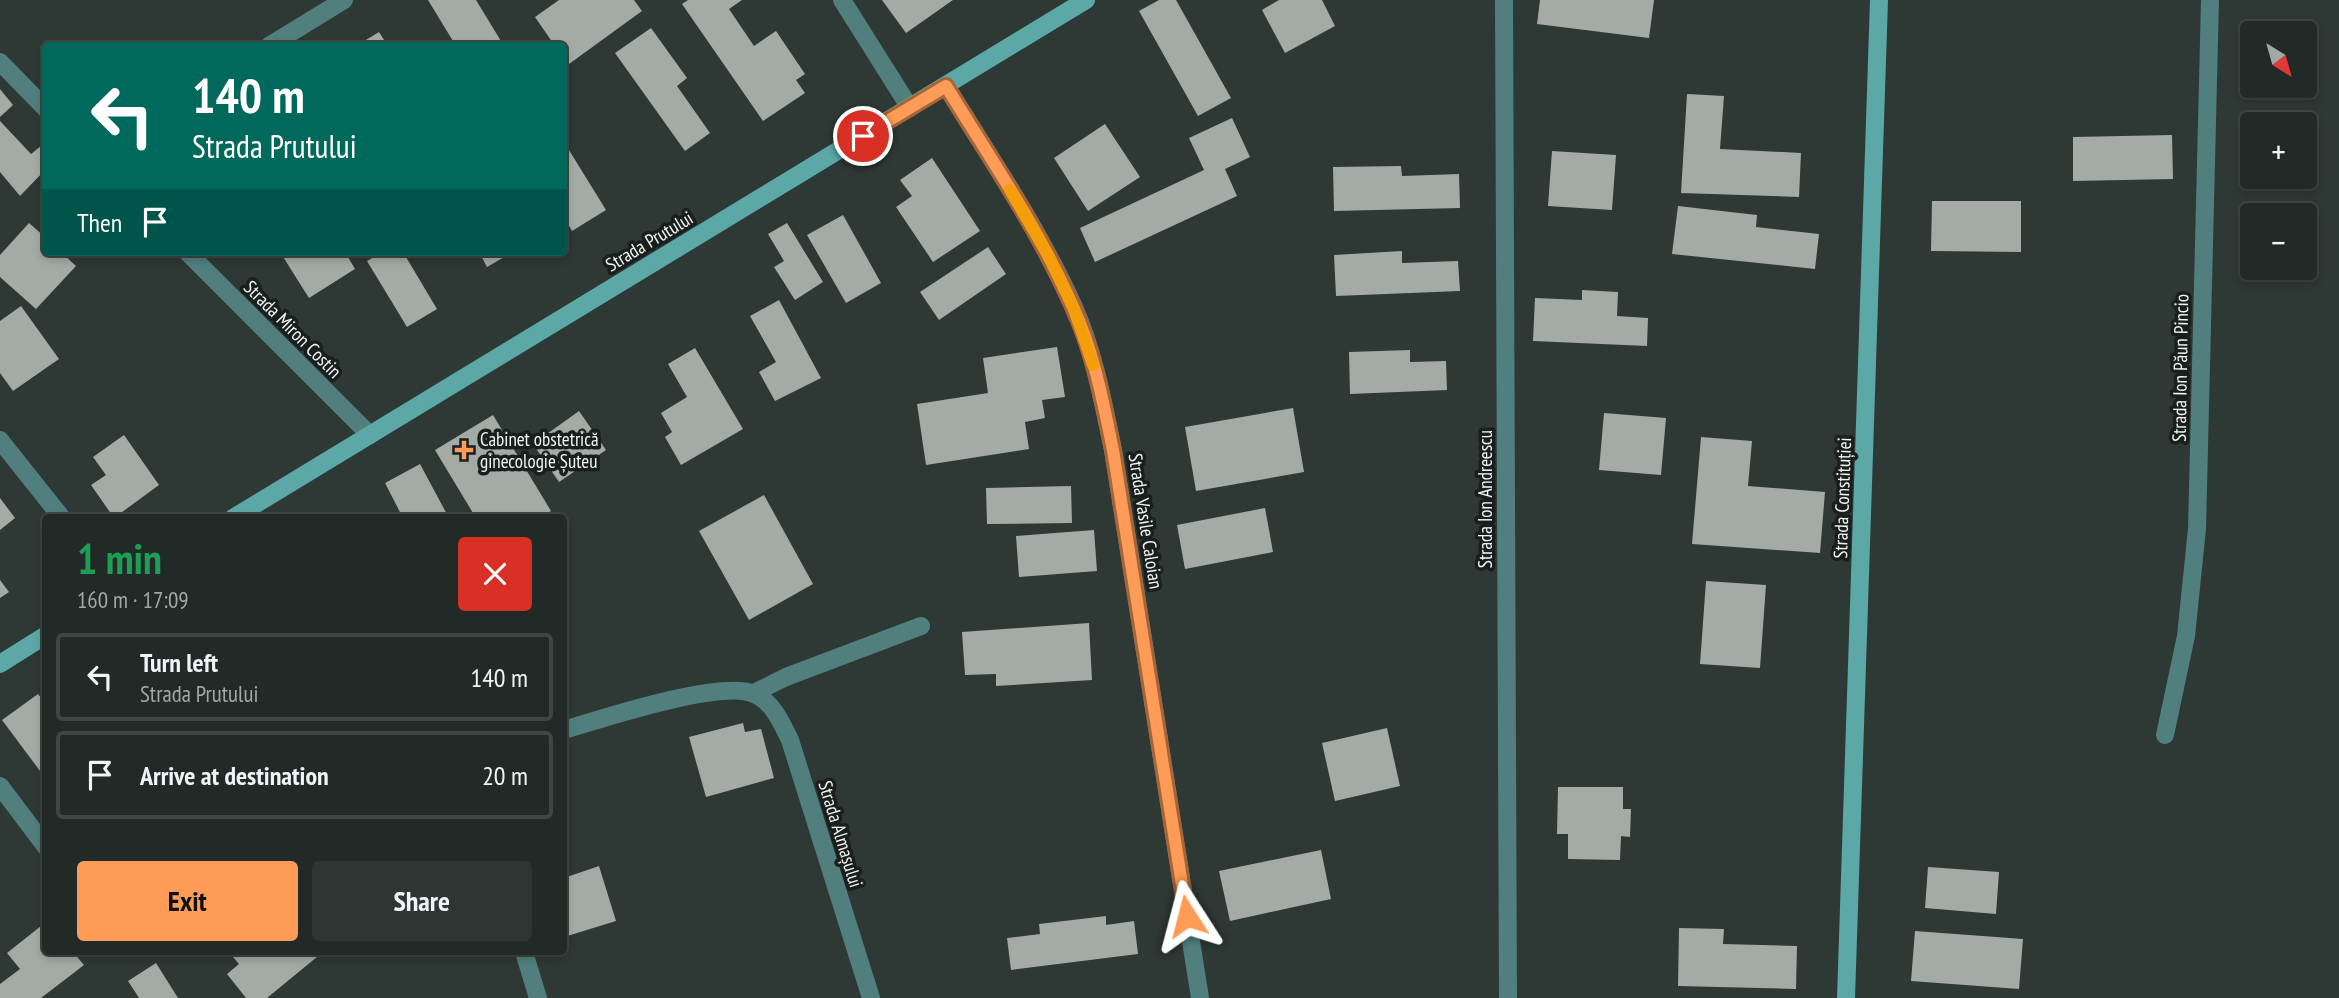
<!DOCTYPE html>
<html lang="en">
<head>
<meta charset="utf-8">
<style>
  :root { --surface:#222a27; --page:#2e3633; --text:#f1f3f6; --muted:#a2a7a7; --line:#3f4644; --accent:#fe9c57 }
  body { margin:0; font-family:"PT Sans Narrow",sans-serif; background:var(--page); color:var(--text); height:100vh; display:flex; flex-direction:column; font-size:26px; white-space:nowrap }
  * { box-sizing:border-box; margin:0 }
  p { font-size:23px; color:var(--muted) }
  .icon { flex:none; width:38px; height:38px; fill:none; stroke:currentColor; stroke-width:2; stroke-linecap:round; stroke-linejoin:round }
  .map { position:relative; flex:1; overflow:hidden }
  .panel { position:absolute; left:42px; top:514px; width:525px; height:441px; display:flex; flex-direction:column; background:var(--surface); border-radius:7px; box-shadow:0 4px 10px #0003,0 0 0 2px var(--line) }
  .panel>* { flex:none }
  .hud { position:absolute; left:42px; top:42px; width:525px; height:214px; border-radius:7px; box-shadow:0 4px 10px #0003,0 0 0 2px var(--line); background:#00695c; color:#fff; overflow:hidden }
  .needle { width:46px; rotate:143deg }
  .fabs { position:absolute; left:2240px; top:21px; display:grid; gap:14px }
  .fabs a { display:grid; place-items:center; width:77px; height:77px; border-radius:7px; background:var(--surface); box-shadow:0 4px 10px #0003,0 0 0 2px var(--line); font-size:35px }
  .pin { position:absolute; display:grid; place-items:center; width:60px; height:60px; color:#fff; margin:-30px; border:4px solid #fff; border-radius:50%; box-shadow:0 2px 7px #0007 }
  .me { position:absolute; width:77px; margin:-38px; rotate:351deg; stroke-linejoin:round; filter:drop-shadow(0 0 5px #0008) }
  .turn { display:flex; align-items:center; gap:24px; height:147px; padding:0 35px; font-size:32px }
  .turn .icon { width:91px; height:91px; stroke-width:2.5 }
  .turn b { display:block; font-size:49px; line-height:60px }
  .then { display:flex; align-items:center; height:66px; padding:0 35px; background:#0003; gap:14px; font-size:26px }
  .round { display:grid; place-items:center; flex:none; width:74px; height:74px; border-radius:7px; background:var(--page) }
  .headline { display:flex; align-items:center; justify-content:space-between; height:119px; padding:0 35px }
  h1 { font-size:42px; font-weight:700; line-height:52px; color:#1e9e55 }
  .action { display:flex; gap:14px; margin-top:auto; padding:14px 35px }
  .action a { flex:1; height:80px; border-radius:7px; background:var(--accent); color:#111; font-size:28px; font-weight:700; line-height:80px; text-align:center }
  .action a+a { background:var(--page); color:var(--text) }
  ul { padding:0; list-style:none }
  li { display:flex; align-items:center; gap:21px; height:88px; margin:0 14px 10px; padding:0 21px; border:4px solid var(--line); border-radius:7px }
  li div { flex:1 }
  li b { display:block; font-size:26px }
  li em { font-style:normal }
  .map>svg:first-child { display:block }
  .building { fill:#a3aba4 }
  .lines { fill:none; stroke-linecap:round; stroke-linejoin:round }
  .street { stroke:#507f7e; stroke-width:18 }
  .secondary { stroke:#5ba8a7; stroke-width:18 }
  .route-casing { stroke:#a56539; stroke-width:18 }
  .route { stroke:#fe9c57; stroke-width:12 }
  .slow { stroke:#f59e0b; stroke-width:12 }
  .poi-dot { fill:#fe9c57; stroke:#1a1e1c; stroke-width:2.5 }
  .labels { text-anchor:middle; dominant-baseline:central; stroke-width:7; stroke-linejoin:round; paint-order:stroke }
  .street-label { font-size:19px; fill:#f0f6f3; stroke:#1a1e1c }
  .poi-label { font-size:19px; fill:#f0f6f3; stroke:#1a1e1c; text-anchor:start }
</style>
</head>
<body>
<div class="map">
<svg width="2339" height="998" viewBox="0 0 2339 998">
  <rect width="100%" height="100%" fill="#2e3834"/>
  <g class="building">
    <path d="M428 0H476L504 46H456Z"/>
    <path d="M559 0H634L642 11 569 64 564 57V46H555L535 17Z"/>
    <path d="M688 0H742L729 9 754 46 776 31 805 74 796 80 805 93 763 121 682 4Z"/>
    <path d="M882 0H953L906 33Z"/>
    <path d="M1159 0H1176L1231 98 1198 116 1139 11Z"/>
    <path d="M1279 0H1322L1335 26 1285 53 1262 10Z"/>
    <path d="M1540 0H1654L1649 38 1537 24Z"/>
    <path d="M651 28 687 78 677 86 710 133 685 151 615 53Z"/>
    <path d="M379 32 388 46H356Z"/>
    <path d="M0 89 13 105 0 117Z"/>
    <path d="M1687 94 1724 96 1720 149 1801 153 1799 197 1681 193Z"/>
    <path d="M1232 118 1250 157 1225 169 1237 196 1095 262 1080 228 1204 170 1189 138Z"/>
    <path d="M0 121 31 154 46 142V169L20 196 0 172Z"/>
    <path d="M1105 124 1140 177 1088 211 1054 158Z"/>
    <path d="M2172 135 2173 179 2073 181V137Z"/>
    <path d="M564 142 606 210 572 231 564 217Z"/>
    <path d="M1552 151 1616 155 1612 210 1548 206Z"/>
    <path d="M932 158 980 231 933 262 896 207 912 196 900 180Z"/>
    <path d="M1401 166 1402 176 1459 174 1460 208 1334 211 1333 167Z"/>
    <path d="M1932 201H2021V252L1931 251Z"/>
    <path d="M1678 206 1757 215 1756 227 1819 234 1815 269 1672 254Z"/>
    <path d="M843 215 881 283 846 303 807 235Z"/>
    <path d="M29 223 46 238V252H61L76 266 36 309 0 277V255Z"/>
    <path d="M787 223 823 282 795 300 774 267 784 261 768 234Z"/>
    <path d="M988 247 1006 274 939 320 920 292Z"/>
    <path d="M1402 251V263L1458 261 1460 291 1336 296 1334 255Z"/>
    <path d="M280 252H345L355 269 309 298Z"/>
    <path d="M383 252H403L437 309 407 327 367 261Z"/>
    <path d="M479 252H513L487 267Z"/>
    <path d="M1582 290 1618 292 1617 316 1648 318 1647 346 1533 341 1535 298 1582 300Z"/>
    <path d="M779 300 821 378 775 401 759 372 776 362 750 316Z"/>
    <path d="M21 306 59 359 13 391 0 373V321Z"/>
    <path d="M1057 347 1065 397 1042 400 1045 418 1025 422 1029 449 926 465 917 404 988 393 983 358Z"/>
    <path d="M695 348 743 429 681 465 665 437 672 432 661 413 687 397 668 364Z"/>
    <path d="M1410 350V362L1446 361 1447 390 1350 394 1349 352Z"/>
    <path d="M1293 408 1304 472 1196 491 1185 427Z"/>
    <path d="M579 411 606 450 559 482 533 444Z"/>
    <path d="M1604 413 1666 418 1661 475 1599 470Z"/>
    <path d="M493 415 551 511 540 518H476L435 450Z"/>
    <path d="M124 435 159 485 114 518 91 485 106 475 93 457Z"/>
    <path d="M1701 437 1752 441 1748 486 1825 492 1820 553 1692 544Z"/>
    <path d="M420 464 449 518H393L401 514 385 483Z"/>
    <path d="M1071 486 1072 523 987 524 986 488Z"/>
    <path d="M764 495 813 584 749 620 699 531Z"/>
    <path d="M0 498 15 518 0 530Z"/>
    <path d="M1265 508 1273 552 1185 569 1177 525Z"/>
    <path d="M1094 530 1097 571 1019 577 1016 536Z"/>
    <path d="M0 580 9 592 0 598Z"/>
    <path d="M1706 581 1766 585 1760 668 1700 664Z"/>
    <path d="M1089 623 1092 680 996 686V674L965 675 962 632Z"/>
    <path d="M38 694 46 704V779L2 720Z"/>
    <path d="M743 723 745 732 761 729 774 778 706 797 689 737Z"/>
    <path d="M1387 728 1400 786 1335 801 1322 743Z"/>
    <path d="M1558 787H1623V809H1631L1630 837 1621 836 1620 860 1568 859V834H1557Z"/>
    <path d="M1321 850 1331 899 1230 921 1219 871Z"/>
    <path d="M599 866 616 921 564 937V901L567 900 564 878Z"/>
    <path d="M1928 867 1999 872 1996 914 1925 908Z"/>
    <path d="M1106 916V925L1134 921 1138 954 1011 970 1007 938 1040 934 1039 924Z"/>
    <path d="M46 922V952H73L84 965 41 998H0V984L20 969 7 953Z"/>
    <path d="M1679 928 1724 929 1723 944 1797 946 1796 989 1678 986Z"/>
    <path d="M1915 931 2023 939 2019 989 1911 981Z"/>
    <path d="M238 952H323L267 998H246L227 974 239 964 233 957Z"/>
    <path d="M156 963 178 998H139L128 981Z"/>
  </g>
  <g class="lines">
    <g class="street">
      <path d="M842 0 910 108"/>
      <path d="M1504 0 1508 998"/>
      <path d="M269 46 344 0"/>
      <path d="M0 62 46 109"/>
      <path d="M946 86C990 158 1039 229 1074 307 1094 352 1103 402 1113 450L1200 998"/>
      <path d="M187 252 370 435"/>
      <path d="M0 440 62 518"/>
      <path d="M754 693 786 677 921 626"/>
      <path d="M564 730C601 719 722 679 754 694 773 702 781 722 790 740L871 998"/>
      <path d="M2165 735 2186 636 2197 529 2210 0"/>
      <path d="M0 786 46 847"/>
      <path d="M524 952 538 998"/>
    </g>
    <g class="secondary">
      <path d="M233 518 1086 0"/>
      <path d="M0 664 46 635"/>
      <path d="M1846 998 1879 0"/>
    </g>
  </g>
  <g class="lines">
    <defs>
      <path id="route" d="M863 136 946 86C990 158 1039 229 1073 307 1094 352 1103 402 1113 450L1187 916"/>
    </defs>
    <use href="#route" class="route-casing"/>
    <use href="#route" class="route"/>
    <path class="slow" d="M1010 190 1047 253 1074 309 1093 365"/>
  </g>
  <path class="poi-dot" d="M460.5 439.5h7v7h7v7h-7v7h-7v-7h-7v-7h7z"/>
  <g class="labels">
    <g class="street-label">
      <text transform="translate(649 241) rotate(-31)">Strada Prutului</text>
      <text transform="translate(293 329) rotate(45)">Strada Miron Costin</text>
      <text transform="translate(2180 368) rotate(-89)">Strada Ion Păun Pincio</text>
      <text transform="translate(1842 498) rotate(-88)">Strada Constituției</text>
      <text transform="translate(1485 499) rotate(-90)">Strada Ion Andreescu</text>
      <text transform="translate(1146 521) rotate(81)">Strada Vasile Caloian</text>
      <text transform="translate(841 834) rotate(73)">Strada Almașului</text>
    </g>
    <g class="poi-label">
      <text x="480" y="439">Cabinet obstetrică<tspan x="480" dy="22">ginecologie Șuteu</tspan></text>
    </g>
  </g>
</svg>
<div class="fabs">
<a><svg class="needle" viewBox="-14 -14 28 28"><path d="M0-13l5 13h-10z" fill="#e53935"/><path d="M0 13l5-13h-10z" fill="#a2a7a7"/></svg></a>
<a>+</a>
<a>−</a>
</div>
<div class="pin" style="left:863px;top:136px;background:#d93025"><svg class="icon" aria-label="arrive" viewBox="0 0 24 24"><path d="M6 21V4h12l-3 4 3 4H6"/></svg></div>
<svg class="me" style="left:1187px;top:916px" viewBox="-20 -20 40 40"><path d="M0-17L14 15 0 8-14 15z" fill="#fe9c57" stroke="#fff" stroke-width="4"/></svg>
<div class="hud">
<div class="turn"><svg class="icon" aria-label="left" viewBox="0 0 24 24"><path d="M17 20v-9H6M10 6l-5 5 5 5"/></svg><div><b>140 m</b>Strada Prutului</div></div>
<div class="then">Then<svg class="icon" aria-label="arrive" viewBox="0 0 24 24"><path d="M6 21V4h12l-3 4 3 4H6"/></svg></div>
</div>
<section class="panel">
<div class="headline"><div><h1>1 min</h1><p>160 m · 17:09</p></div><a class="round" style="background:#d93025;color:#fff"><svg class="icon" aria-label="close" viewBox="0 0 24 24"><path d="M6 6l12 12M18 6L6 18"/></svg></a></div>
<ul>
<li><svg class="icon" aria-label="left" viewBox="0 0 24 24"><path d="M17 20v-9H6M10 6l-5 5 5 5"/></svg><div><b>Turn left</b><p>Strada Prutului</p></div><em>140 m</em></li>
<li><svg class="icon" aria-label="arrive" viewBox="0 0 24 24"><path d="M6 21V4h12l-3 4 3 4H6"/></svg><div><b>Arrive at destination</b></div><em>20 m</em></li>
</ul>
<div class="action"><a>Exit</a><a>Share</a></div>
</section>
</div>
</body>
</html>
